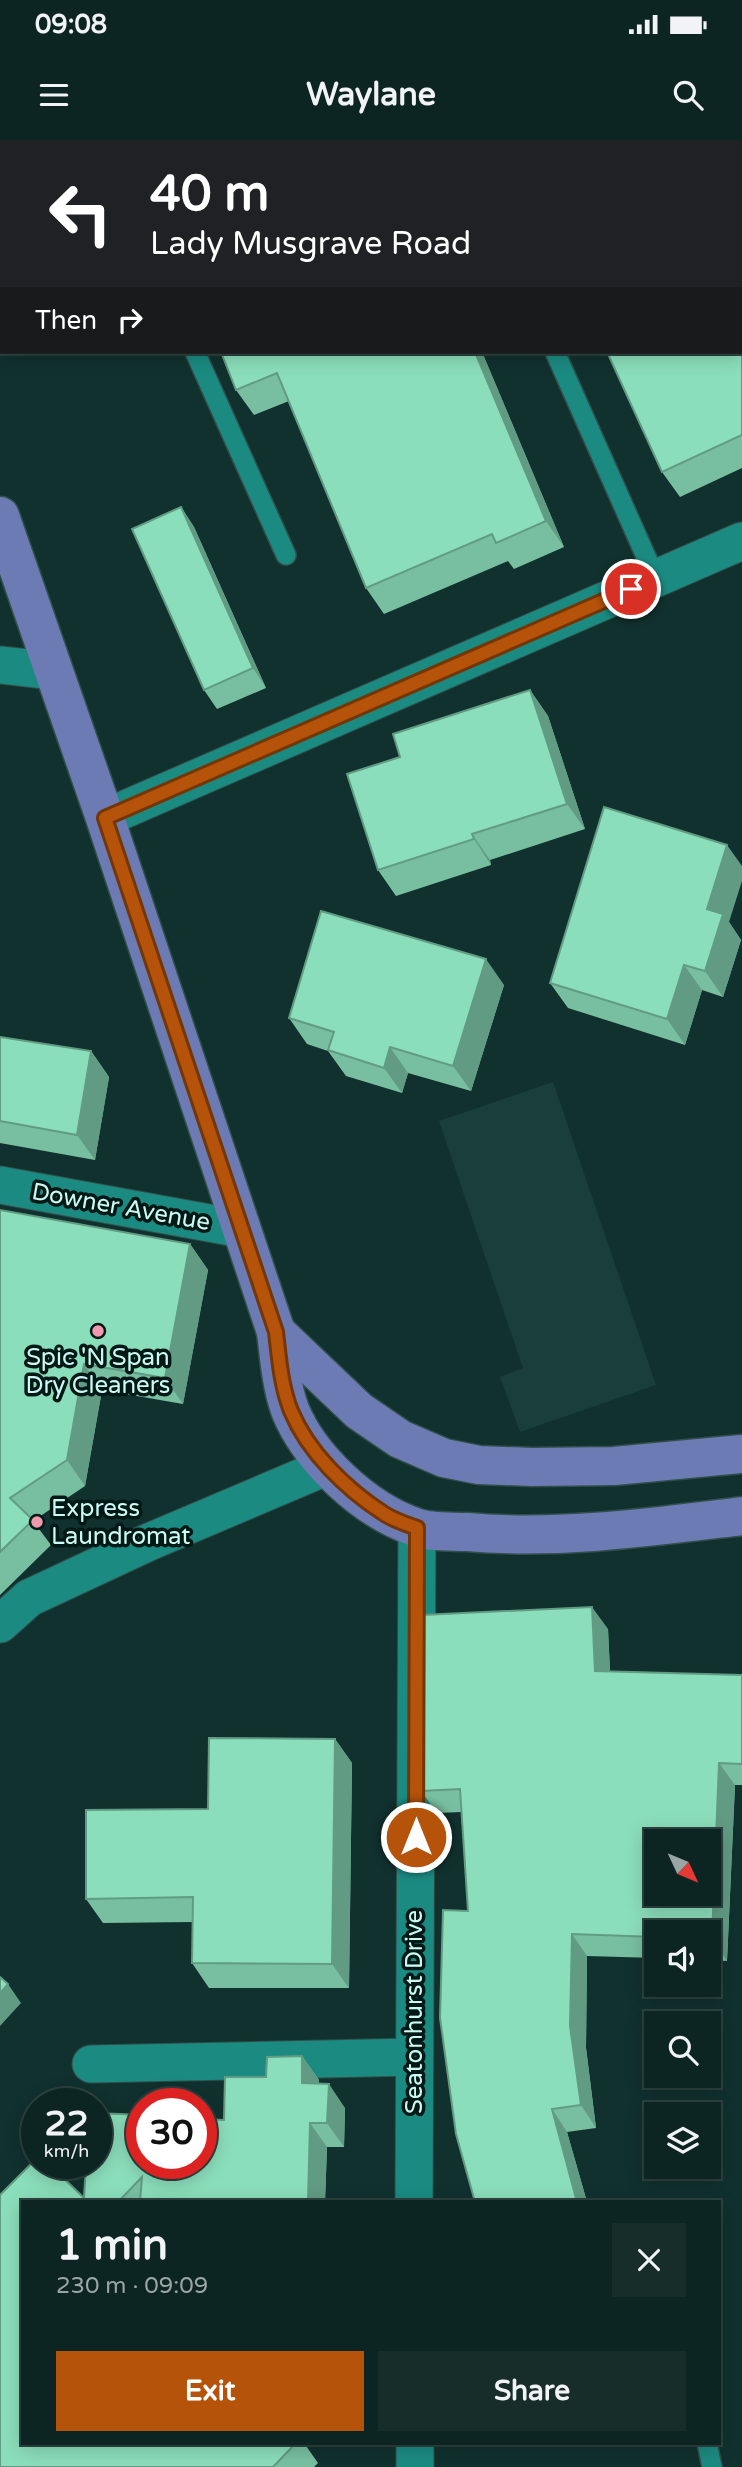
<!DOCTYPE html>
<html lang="en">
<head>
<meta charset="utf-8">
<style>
  :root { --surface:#0d2522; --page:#162d2a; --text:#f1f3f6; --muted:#9aa5a5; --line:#2d4240; --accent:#b45309 }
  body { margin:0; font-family:"Varela Round",sans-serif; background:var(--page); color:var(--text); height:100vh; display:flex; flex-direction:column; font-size:26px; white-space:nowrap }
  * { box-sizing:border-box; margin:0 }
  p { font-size:23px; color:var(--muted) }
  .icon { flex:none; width:38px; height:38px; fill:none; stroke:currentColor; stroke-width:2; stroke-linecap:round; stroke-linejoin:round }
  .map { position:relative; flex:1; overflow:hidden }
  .side { position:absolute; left:21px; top:2060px; width:700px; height:245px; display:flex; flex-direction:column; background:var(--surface); border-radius:0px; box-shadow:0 4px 18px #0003,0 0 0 2px var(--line) }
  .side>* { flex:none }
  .top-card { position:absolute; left:0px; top:0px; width:742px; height:214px; box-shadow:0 4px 18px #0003,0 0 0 2px var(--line); background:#202124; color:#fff; overflow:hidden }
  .needle { width:46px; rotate:134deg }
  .controls { position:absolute; left:644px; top:1689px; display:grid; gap:14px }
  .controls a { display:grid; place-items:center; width:77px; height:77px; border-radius:0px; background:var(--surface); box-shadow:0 4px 18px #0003,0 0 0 2px var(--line); font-size:35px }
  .speed { position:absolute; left:21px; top:1948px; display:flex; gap:14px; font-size:35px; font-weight:700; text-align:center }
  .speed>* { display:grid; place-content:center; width:91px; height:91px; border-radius:50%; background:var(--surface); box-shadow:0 4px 18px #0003,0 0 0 2px var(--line); line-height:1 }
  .speed small { font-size:18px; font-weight:400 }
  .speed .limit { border:10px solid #d22; background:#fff; color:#111 }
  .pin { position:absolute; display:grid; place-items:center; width:60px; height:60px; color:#fff; margin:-30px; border:4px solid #fff; border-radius:50%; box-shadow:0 2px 7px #0007 }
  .me { position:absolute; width:77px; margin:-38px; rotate:0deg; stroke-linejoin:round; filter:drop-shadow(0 0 5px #0008) }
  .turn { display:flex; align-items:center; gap:24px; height:147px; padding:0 35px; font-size:32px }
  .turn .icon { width:91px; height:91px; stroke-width:2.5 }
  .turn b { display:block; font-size:49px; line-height:60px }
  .then { display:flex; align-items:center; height:66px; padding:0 35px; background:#0003; gap:14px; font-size:26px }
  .round { display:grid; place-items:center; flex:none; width:74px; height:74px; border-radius:0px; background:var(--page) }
  .summary { display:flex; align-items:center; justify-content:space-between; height:119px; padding:0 35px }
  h1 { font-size:42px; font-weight:700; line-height:52px }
  .cta { display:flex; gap:14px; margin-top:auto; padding:14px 35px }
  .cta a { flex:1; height:80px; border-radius:0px; background:var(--accent); color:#fff; font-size:28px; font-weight:700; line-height:80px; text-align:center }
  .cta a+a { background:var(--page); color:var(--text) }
  .status { display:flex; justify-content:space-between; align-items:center; height:49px; padding:0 35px; background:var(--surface); direction:ltr }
  .status svg { height:19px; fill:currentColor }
  header { display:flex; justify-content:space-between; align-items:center; height:91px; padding:0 35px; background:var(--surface); font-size:32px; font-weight:700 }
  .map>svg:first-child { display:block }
  .built { fill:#1a3f3b }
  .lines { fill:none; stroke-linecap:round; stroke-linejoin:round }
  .lane-casing { stroke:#314f4b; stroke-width:22 }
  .street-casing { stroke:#314f4b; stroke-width:39 }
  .primary-casing { stroke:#314f4b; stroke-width:41 }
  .lane { stroke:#1b8b82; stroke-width:19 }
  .street { stroke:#1b8b82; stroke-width:37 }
  .primary { stroke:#6c7bb3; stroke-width:38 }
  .wall { fill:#78bfa1 }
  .shaded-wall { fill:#619b83 }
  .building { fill:#8bdebb; stroke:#619b83; stroke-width:2; fill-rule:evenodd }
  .route-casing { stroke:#753606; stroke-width:18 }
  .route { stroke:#b45309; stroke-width:12 }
  .poi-dot { fill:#f29aad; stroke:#001916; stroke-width:2.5 }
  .labels { text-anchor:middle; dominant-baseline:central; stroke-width:7; stroke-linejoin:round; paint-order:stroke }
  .street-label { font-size:24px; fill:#ccfaf3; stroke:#001916 }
  .poi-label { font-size:24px; fill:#ccfaf3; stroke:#001916 }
</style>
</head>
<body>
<div class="status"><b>09:08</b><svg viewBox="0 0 49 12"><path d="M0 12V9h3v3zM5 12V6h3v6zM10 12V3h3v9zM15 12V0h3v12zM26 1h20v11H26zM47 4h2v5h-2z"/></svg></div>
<header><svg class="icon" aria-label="menu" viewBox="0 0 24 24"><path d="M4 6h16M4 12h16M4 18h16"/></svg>Waylane<svg class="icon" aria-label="search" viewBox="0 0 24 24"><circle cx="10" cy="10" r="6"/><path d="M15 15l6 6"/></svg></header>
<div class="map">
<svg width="742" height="2327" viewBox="0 0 742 2327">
  <rect width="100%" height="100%" fill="#11312e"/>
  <path class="built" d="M553 942 656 1245 520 1292 500 1237 523 1228 439 981Z"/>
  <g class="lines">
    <defs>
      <g id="lane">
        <path d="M195 212 286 415"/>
        <path d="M555 212 656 439"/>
        <path d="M707 2303 712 2327"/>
      </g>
      <g id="street">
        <path d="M0 525 54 531"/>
        <path d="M105 678 742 401"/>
        <path d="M0 1045 242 1089"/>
        <path d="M0 1484 29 1458 149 1402 328 1326"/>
        <path d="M91 1924 414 1917"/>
        <path d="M414 2062 417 1388"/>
        <path d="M415 2303V2327"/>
      </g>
      <g id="primary">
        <path d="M0 376 105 678 276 1192C279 1217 281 1245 290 1270 310 1319 365 1370 415 1387 430 1393 451 1391 467 1392 559 1400 651 1387 742 1376"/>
        <path d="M276 1192 359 1271 400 1299 444 1318 479 1325 532 1327 614 1326 742 1314"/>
      </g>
    </defs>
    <use href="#lane" class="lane-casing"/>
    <use href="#street" class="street-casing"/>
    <use href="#primary" class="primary-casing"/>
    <use href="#lane" class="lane"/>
    <use href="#street" class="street"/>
    <use href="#primary" class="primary"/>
  </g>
  <g class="wall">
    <path d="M0 0H84V2H2V33L0 34Z"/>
    <path d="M151 0H358L354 2H147Z"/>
    <path d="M742 0V328L680 357 662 332 740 212Z"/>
    <path d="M221 212H482L564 407 514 429 508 421 384 474 366 448 289 261 254 275 236 250Z"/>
    <path d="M181 367 194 387 266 548 217 569 204 550Z"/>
    <path d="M530 550 548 576 585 689 490 720 491 725 396 756 378 730 400 617Z"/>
    <path d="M729 782 741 800 723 857 702 850 685 905 568 868 550 843Z"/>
    <path d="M504 845 471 951 408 933 402 953 346 936 328 911 307 904 289 878Z"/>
    <path d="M0 897 91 911 109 937 95 1020 0 1003Z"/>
    <path d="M0 1070 190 1104 208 1130 183 1264 102 1250 85 1346 33 1381 51 1405 0 1455Z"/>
    <path d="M608 1489 610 1531 742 1535V1645H735L727 1821 709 1820V1792H656V1818L587 1816 586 1908 596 1988 567 1992 587 2062 468 1771 461 1672 437 1673 421 1651Z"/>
    <path d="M335 1599 352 1623 349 1848H209L192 1823V1782L103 1783 86 1759 208 1669Z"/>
    <path d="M302 1916 319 1940V1944L345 1968 344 2007H327L325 2062H23V2303L193 2304 194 2303H304L318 2323 314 2327H0V2055L84 2058 224 1980 266 1937Z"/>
  </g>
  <g class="shaded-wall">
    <path d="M475 212H482L564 407 546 381Z"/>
    <path d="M181 367 194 387 266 548 253 528Z"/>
    <path d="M530 550 548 576 585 689 567 664Z"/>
    <path d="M472 694 490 720 491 725 474 699Z"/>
    <path d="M727 705 742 726V741L729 782 741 800 723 857 705 831 707 769Z"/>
    <path d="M486 819 504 845 471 951 453 926Z"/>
    <path d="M684 825 702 850 685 905 667 879Z"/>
    <path d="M390 907 408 933 402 953 384 928Z"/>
    <path d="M91 911 109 937 95 1020 77 995Z"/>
    <path d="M190 1104 208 1130 183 1264 165 1238Z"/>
    <path d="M84 1224 102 1250 85 1346 67 1320Z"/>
    <path d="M592 1467 608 1489 611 1553 595 1531Z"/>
    <path d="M335 1599 352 1623 349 1848 332 1824Z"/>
    <path d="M719 1623 735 1645 727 1821 712 1798Z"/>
    <path d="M572 1794 587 1816 586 1908 596 1988 581 1965 570 1886Z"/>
    <path d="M8 1844 21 1863 0 1886V1853Z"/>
    <path d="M302 1916 319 1940V1967L302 1943Z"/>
    <path d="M329 1944 345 1968 344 2007 327 1983Z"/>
    <path d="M552 1969 567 1992 587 2062H577Z"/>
    <path d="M310 1983 327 2007 325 2062H308Z"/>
  </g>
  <g class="building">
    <path d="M25 0H77L78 2H26Z"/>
    <path d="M151 0H287L283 2H147Z"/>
    <path d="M549 0H742V295L662 332 607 212H740V2H544Z"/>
    <path d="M221 212H475L546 381 496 403 492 394 366 448 277 233 236 250Z"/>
    <path d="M181 367 253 528 204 550 132 389Z"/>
    <path d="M530 550 567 664 472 694 474 699 378 730 347 634 400 617 393 594Z"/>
    <path d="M604 667 727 705 707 769 723 774 705 831 684 825 667 879 550 843Z"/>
    <path d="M321 771 486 819 453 926 390 907 384 928 328 910 334 892 289 878Z"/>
    <path d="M0 897 91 911 77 995 0 981Z"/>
    <path d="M0 1070 190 1104 165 1238 84 1224 67 1320 10 1358 33 1380 0 1412Z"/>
    <path d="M592 1467 595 1531 742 1535V1624L719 1623 712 1798H709V1792H656V1797L572 1794 570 1886 581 1965 552 1969 577 2062H475L456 1994 440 1878 443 1770 468 1771 460 1649 421 1651 422 1475ZM656 1701H709V1754H656Z"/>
    <path d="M209 1598 335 1599 332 1824 192 1823 193 1757 86 1759V1670L208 1669Z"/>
    <path d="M0 1837 8 1844 0 1853Z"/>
    <path d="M302 1916V1943L329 1944 327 1983H310L308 2062H140L142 2037 118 2062H23V2303H191L193 2304 194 2303H296L273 2327H0V2055L37 2018V2023H48L84 2058 86 2023H96V1973L142 1975V2023H201V1979L224 1980 225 1937H266L267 1917Z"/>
  </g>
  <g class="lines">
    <defs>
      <path id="route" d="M416 1697 417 1388C406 1384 393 1380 383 1373 346 1349 308 1312 291 1271 281 1246 279 1218 276 1192L105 678 631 449"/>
    </defs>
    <use href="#route" class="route-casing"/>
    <use href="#route" class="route"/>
  </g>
  <g class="poi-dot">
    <circle cx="98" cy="1191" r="7"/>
    <circle cx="37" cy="1382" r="7"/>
  </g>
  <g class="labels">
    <g class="street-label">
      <text transform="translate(121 1067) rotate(10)">Downer Avenue</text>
      <text transform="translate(414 1872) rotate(-90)">Seatonhurst Drive</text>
    </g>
    <g class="poi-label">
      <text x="98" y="1217">Spic 'N Span<tspan x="98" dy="28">Dry Cleaners</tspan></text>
      <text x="51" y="1368" text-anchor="start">Express<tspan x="51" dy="28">Laundromat</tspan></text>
    </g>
  </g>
</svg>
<div class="controls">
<a><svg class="needle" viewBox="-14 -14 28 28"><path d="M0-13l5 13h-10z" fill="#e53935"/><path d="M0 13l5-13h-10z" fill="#9aa5a5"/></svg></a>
<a><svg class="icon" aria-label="sound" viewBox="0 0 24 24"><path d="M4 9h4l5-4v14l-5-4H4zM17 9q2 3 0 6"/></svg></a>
<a><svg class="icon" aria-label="search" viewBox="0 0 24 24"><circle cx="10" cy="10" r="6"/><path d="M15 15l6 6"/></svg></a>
<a><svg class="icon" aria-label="layers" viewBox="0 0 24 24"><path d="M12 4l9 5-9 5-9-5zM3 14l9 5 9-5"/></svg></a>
</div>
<div class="speed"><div>22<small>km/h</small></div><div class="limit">30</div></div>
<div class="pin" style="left:631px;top:449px;background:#d93025"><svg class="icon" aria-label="arrive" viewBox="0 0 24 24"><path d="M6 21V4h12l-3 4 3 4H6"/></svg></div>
<svg class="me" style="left:416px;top:1697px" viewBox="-20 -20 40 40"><circle r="17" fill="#b45309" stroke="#fff" stroke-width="3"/><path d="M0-11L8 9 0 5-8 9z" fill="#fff"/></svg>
<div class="top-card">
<div class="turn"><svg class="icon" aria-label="left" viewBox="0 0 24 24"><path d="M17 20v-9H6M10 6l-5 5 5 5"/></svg><div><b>40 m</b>Lady Musgrave Road</div></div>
<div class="then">Then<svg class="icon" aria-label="right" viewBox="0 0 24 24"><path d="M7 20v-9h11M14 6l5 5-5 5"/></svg></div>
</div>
<section class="side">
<div class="summary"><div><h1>1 min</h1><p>230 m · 09:09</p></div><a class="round"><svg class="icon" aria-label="close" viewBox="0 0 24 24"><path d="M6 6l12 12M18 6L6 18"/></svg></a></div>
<div class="cta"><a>Exit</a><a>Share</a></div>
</section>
</div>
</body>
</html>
